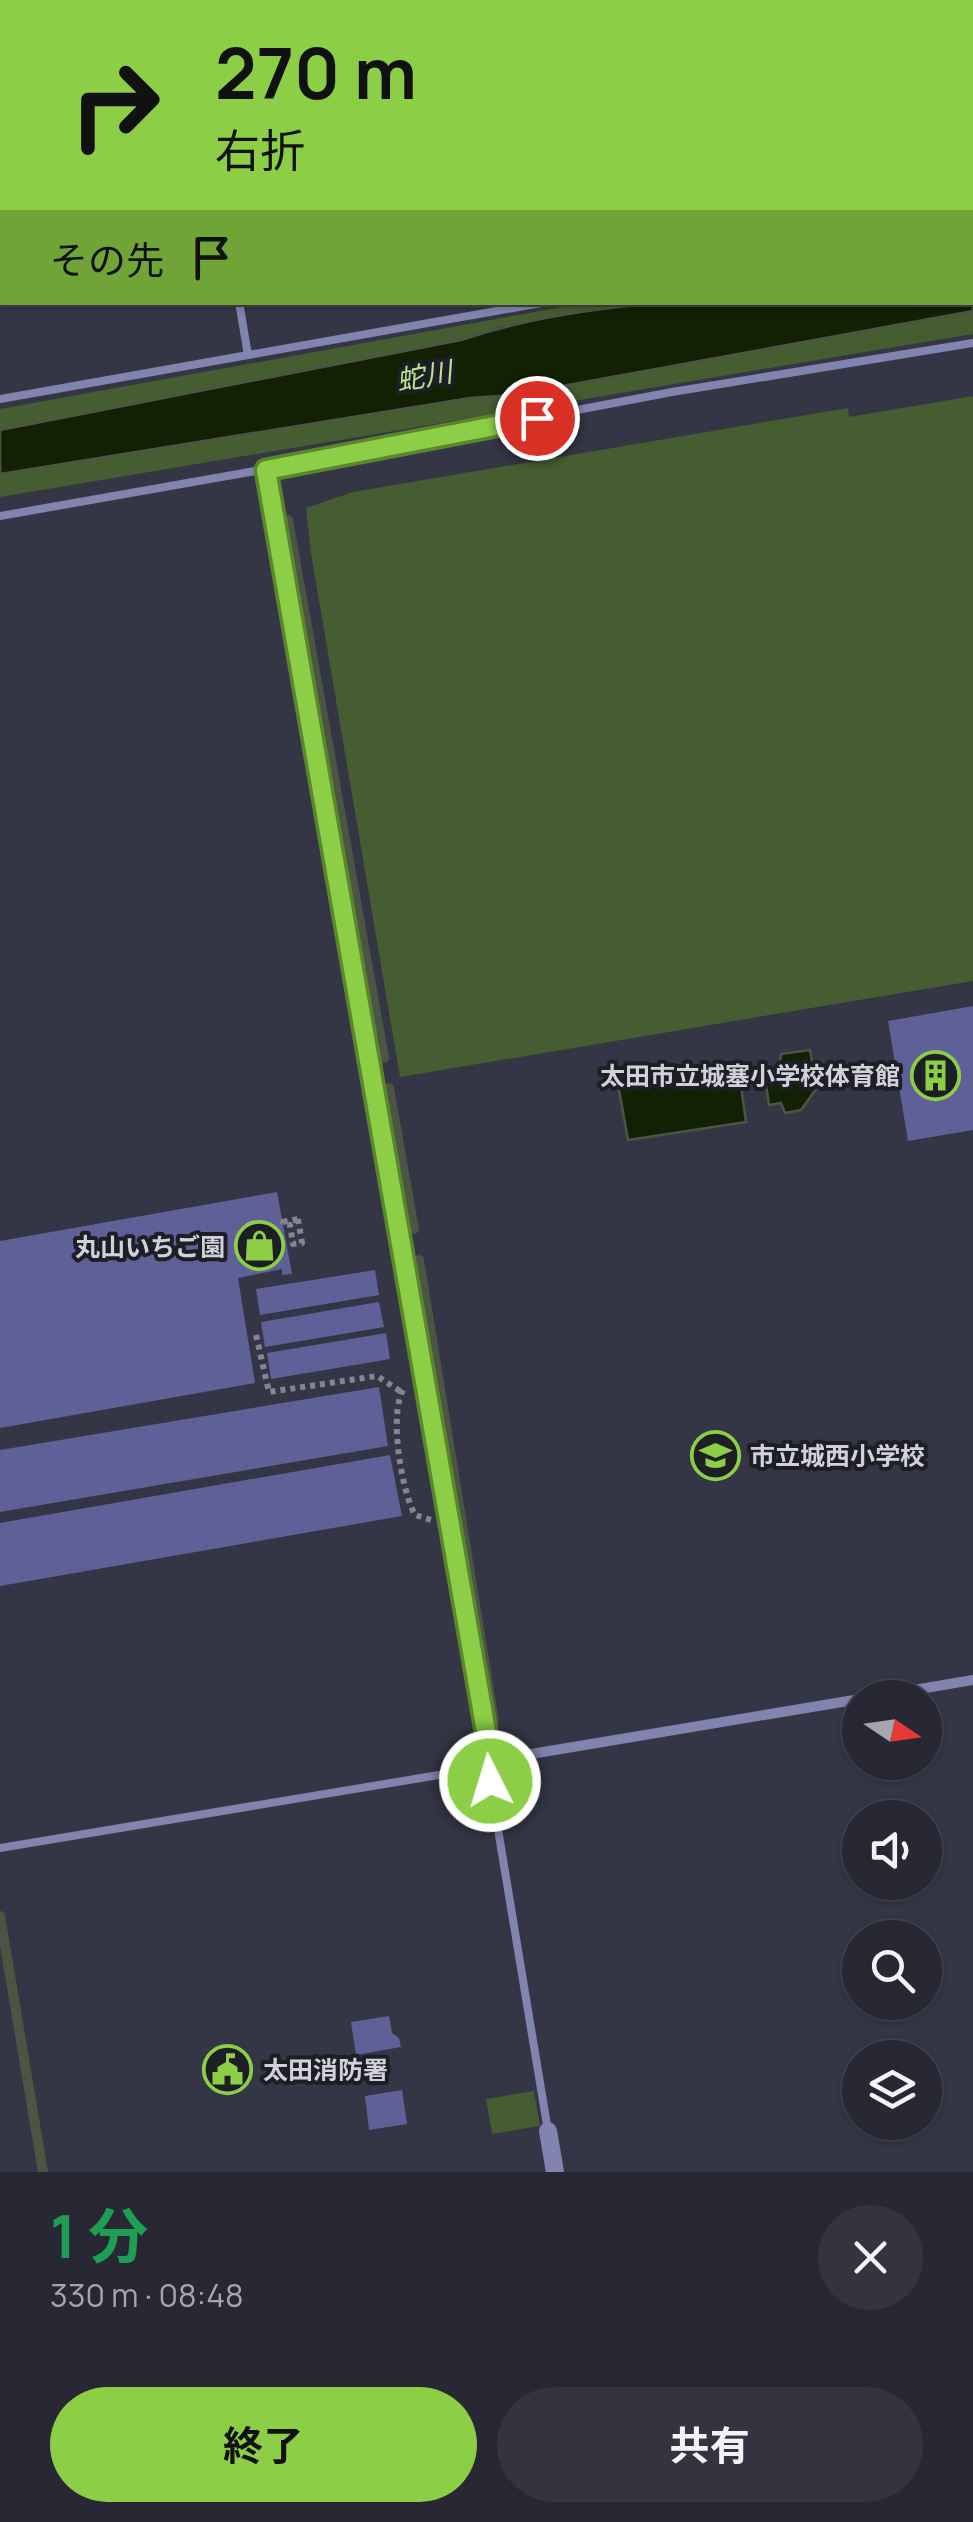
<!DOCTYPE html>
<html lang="ja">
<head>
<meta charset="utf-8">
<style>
  :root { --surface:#282834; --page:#343440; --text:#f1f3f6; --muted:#a5a6ac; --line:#44444f; --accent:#8cce45 }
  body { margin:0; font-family:Manrope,"Noto Sans JP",sans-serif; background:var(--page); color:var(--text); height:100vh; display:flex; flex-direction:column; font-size:38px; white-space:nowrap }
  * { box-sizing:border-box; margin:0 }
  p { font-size:32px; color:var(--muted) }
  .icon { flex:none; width:55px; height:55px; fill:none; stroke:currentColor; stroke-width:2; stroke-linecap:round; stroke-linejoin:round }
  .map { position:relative; height:2172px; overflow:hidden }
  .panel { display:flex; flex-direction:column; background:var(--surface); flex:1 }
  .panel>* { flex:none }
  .guide { position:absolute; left:0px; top:0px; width:975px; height:305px; box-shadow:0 2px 8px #0004,0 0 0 2px var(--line); background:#8cce45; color:#111; overflow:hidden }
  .needle { width:65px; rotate:103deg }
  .controls { position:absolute; left:842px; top:1680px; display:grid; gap:20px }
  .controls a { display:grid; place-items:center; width:100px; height:100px; border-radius:50%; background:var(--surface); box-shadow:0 2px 8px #0004,0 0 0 2px var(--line); font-size:50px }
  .pin { position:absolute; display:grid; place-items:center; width:85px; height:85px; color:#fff; margin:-42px; border:5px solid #fff; border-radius:50%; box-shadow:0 2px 10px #0007 }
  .me { position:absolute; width:110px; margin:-55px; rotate:355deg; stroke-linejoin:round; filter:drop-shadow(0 0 8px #0008) }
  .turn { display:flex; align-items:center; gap:35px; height:210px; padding:0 50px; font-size:45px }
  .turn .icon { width:130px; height:130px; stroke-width:2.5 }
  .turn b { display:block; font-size:70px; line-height:85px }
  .then { display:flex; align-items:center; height:95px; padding:0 50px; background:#0003; gap:20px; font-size:38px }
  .round { display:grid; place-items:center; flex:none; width:105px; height:105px; border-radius:52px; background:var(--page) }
  .head { display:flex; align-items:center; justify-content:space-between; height:170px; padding:0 50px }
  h1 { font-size:60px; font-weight:700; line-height:75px; color:#1e9e55 }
  .primary-button { display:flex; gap:20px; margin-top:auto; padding:20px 50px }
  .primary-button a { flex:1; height:115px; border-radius:60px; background:var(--accent); color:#111; font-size:40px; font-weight:700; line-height:115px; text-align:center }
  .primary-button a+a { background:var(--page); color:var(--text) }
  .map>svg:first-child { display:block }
  .green { fill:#465c31 }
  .water { fill:#122004; stroke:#4b5544; stroke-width:2.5 }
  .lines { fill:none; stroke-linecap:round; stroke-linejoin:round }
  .stream { stroke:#4b5544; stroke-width:10 }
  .building { fill:#5f6097 }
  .path { stroke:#848591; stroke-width:6; stroke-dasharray:5 5; stroke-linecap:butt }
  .service { stroke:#8284b0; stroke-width:8 }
  .minor { stroke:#8284b0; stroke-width:10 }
  .tertiary { stroke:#8284b0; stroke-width:18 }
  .route-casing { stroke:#5b862d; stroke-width:25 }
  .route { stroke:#8cce45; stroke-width:18 }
  .labels { text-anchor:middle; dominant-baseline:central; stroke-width:8; stroke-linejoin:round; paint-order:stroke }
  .poi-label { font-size:25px; font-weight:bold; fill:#d1d1db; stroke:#1e1e25; text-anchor:end }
  .water-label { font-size:28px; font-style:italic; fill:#b9e593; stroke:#1e1e25 }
</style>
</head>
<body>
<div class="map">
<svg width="973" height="2172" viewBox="0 0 973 2172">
  <rect width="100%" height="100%" fill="#353645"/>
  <g class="green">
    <path d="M584 303H651L502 326 461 340 0 430V409Z"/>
    <path d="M973 311V334L0 497V474L470 398 513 395Z"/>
    <path d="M973 396V981L400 1077 311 553 306 508 353 492 848 408 849 417Z"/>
    <path d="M534 2091 540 2126 492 2134 486 2099Z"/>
  </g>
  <g class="water">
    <path d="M973 251V311L513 395 470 398 0 474V430L461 340C622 286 805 302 972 302Z"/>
    <path d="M810 1050 812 1061H821L824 1078 801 1110 785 1113 781 1103 769 1105 765 1077 780 1064 781 1054Z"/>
    <path d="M738 1065 746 1122 628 1140 618 1084Z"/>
  </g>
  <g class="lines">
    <g class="stream">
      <path d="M288 520 384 1058"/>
      <path d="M389 1088 414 1229"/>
      <path d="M419 1260 494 1721"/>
      <path d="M0 1916 43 2172"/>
    </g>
  </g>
  <g class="building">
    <path d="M973 1006V1130L908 1141 888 1021Z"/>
    <path d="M277 1192 292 1274 282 1275V1269L238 1278 255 1383 0 1428V1241Z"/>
    <path d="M375 1270 379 1295 260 1315 256 1289Z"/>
    <path d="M379 1302 384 1327 265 1347 261 1322Z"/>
    <path d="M386 1333 390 1359 271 1379 267 1353Z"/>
    <path d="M379 1387 388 1446 0 1512V1450Z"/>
    <path d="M390 1455 402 1516 0 1586V1523Z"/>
    <path d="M389 2016 392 2033 399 2038 401 2047 356 2055 351 2022Z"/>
    <path d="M402 2090 407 2124 369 2130 365 2096Z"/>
  </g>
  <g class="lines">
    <g class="path">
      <path d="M298 1219 302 1243 293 1244 290 1225 283 1222Z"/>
      <path d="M256 1335 269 1392 377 1376 400 1391"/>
      <path d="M403 1390C389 1414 401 1489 415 1515L431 1520"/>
    </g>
    <g class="service">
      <path d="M185 0 186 2"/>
      <path d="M972 231H973"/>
      <path d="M239 302 248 355"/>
      <path d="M0 399 547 302"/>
      <path d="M267 469 487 1743 490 1781 548 2131"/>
      <path d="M0 516 267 469 672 392 973 343"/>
      <path d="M0 1848 469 1770 489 1761"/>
    </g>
    <g class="minor">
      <path d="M867 1698 973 1680"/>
      <path d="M489 1761 860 1699"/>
    </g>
    <path class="tertiary" d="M548 2131 555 2172"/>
  </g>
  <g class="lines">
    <defs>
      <path id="route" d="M490 1781 488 1743 266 470 537 418"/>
    </defs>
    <use href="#route" class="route-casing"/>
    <use href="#route" class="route"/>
  </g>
  <defs>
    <symbol id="building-ring" viewBox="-11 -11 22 22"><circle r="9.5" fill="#1e1e25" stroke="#8cce45" stroke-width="1.5"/><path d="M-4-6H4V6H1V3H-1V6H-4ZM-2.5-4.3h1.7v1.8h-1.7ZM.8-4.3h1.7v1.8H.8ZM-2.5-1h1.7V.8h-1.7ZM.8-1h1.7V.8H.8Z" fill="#8cce45"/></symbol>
    <symbol id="shop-ring" viewBox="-11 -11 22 22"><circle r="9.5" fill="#1e1e25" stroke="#8cce45" stroke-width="1.5"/><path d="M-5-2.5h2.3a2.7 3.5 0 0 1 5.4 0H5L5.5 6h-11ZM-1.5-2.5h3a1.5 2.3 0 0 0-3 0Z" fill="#8cce45"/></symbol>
    <symbol id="school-ring" viewBox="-11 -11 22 22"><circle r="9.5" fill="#1e1e25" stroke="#8cce45" stroke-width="1.5"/><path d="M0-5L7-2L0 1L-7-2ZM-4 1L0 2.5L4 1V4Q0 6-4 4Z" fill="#8cce45"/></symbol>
    <symbol id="civic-ring" viewBox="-11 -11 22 22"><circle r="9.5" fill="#1e1e25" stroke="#8cce45" stroke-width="1.5"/><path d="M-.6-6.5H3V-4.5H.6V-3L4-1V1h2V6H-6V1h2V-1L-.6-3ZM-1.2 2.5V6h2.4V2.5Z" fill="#8cce45"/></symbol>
  </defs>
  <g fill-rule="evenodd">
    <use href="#building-ring" x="908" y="1048" width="55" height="55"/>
    <use href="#shop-ring" x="232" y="1218" width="55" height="55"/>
    <use href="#school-ring" x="688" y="1428" width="55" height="55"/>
    <use href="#civic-ring" x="200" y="2042" width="55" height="55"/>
  </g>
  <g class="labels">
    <g class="poi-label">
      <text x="900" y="1075">太田市立城塞小学校体育館</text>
      <text x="225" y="1246">丸山いちご園</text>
      <text x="750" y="1455" text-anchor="start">市立城西小学校</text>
      <text x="263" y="2069" text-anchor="start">太田消防署</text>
    </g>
    <g class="water-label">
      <text transform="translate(424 375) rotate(-10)">蛇川</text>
    </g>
  </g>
</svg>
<div class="controls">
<a><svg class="needle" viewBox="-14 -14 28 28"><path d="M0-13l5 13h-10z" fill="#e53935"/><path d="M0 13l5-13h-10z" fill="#a5a6ac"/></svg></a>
<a><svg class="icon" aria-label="sound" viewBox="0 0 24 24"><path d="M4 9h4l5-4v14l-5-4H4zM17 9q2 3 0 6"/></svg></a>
<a><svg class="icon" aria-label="search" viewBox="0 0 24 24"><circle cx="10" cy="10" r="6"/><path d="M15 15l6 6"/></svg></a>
<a><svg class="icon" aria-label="layers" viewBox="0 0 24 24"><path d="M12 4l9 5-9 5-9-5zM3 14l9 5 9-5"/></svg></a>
</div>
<div class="pin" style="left:537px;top:418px;background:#d93025"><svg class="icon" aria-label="arrive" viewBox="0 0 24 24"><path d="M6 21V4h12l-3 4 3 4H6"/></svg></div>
<svg class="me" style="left:490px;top:1781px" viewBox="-20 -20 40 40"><circle r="17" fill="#8cce45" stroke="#fff" stroke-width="3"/><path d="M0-11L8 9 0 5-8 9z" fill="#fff"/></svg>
<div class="guide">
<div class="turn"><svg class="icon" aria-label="right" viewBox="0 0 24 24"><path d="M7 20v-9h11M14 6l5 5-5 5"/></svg><div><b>270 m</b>右折</div></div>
<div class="then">その先<svg class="icon" aria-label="arrive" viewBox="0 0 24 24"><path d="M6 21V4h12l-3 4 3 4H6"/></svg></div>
</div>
</div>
<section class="panel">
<div class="head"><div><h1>1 分</h1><p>330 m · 08:48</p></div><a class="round"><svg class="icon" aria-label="close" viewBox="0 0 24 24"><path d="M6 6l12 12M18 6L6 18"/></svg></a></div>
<div class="primary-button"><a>終了</a><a>共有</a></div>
</section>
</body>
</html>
